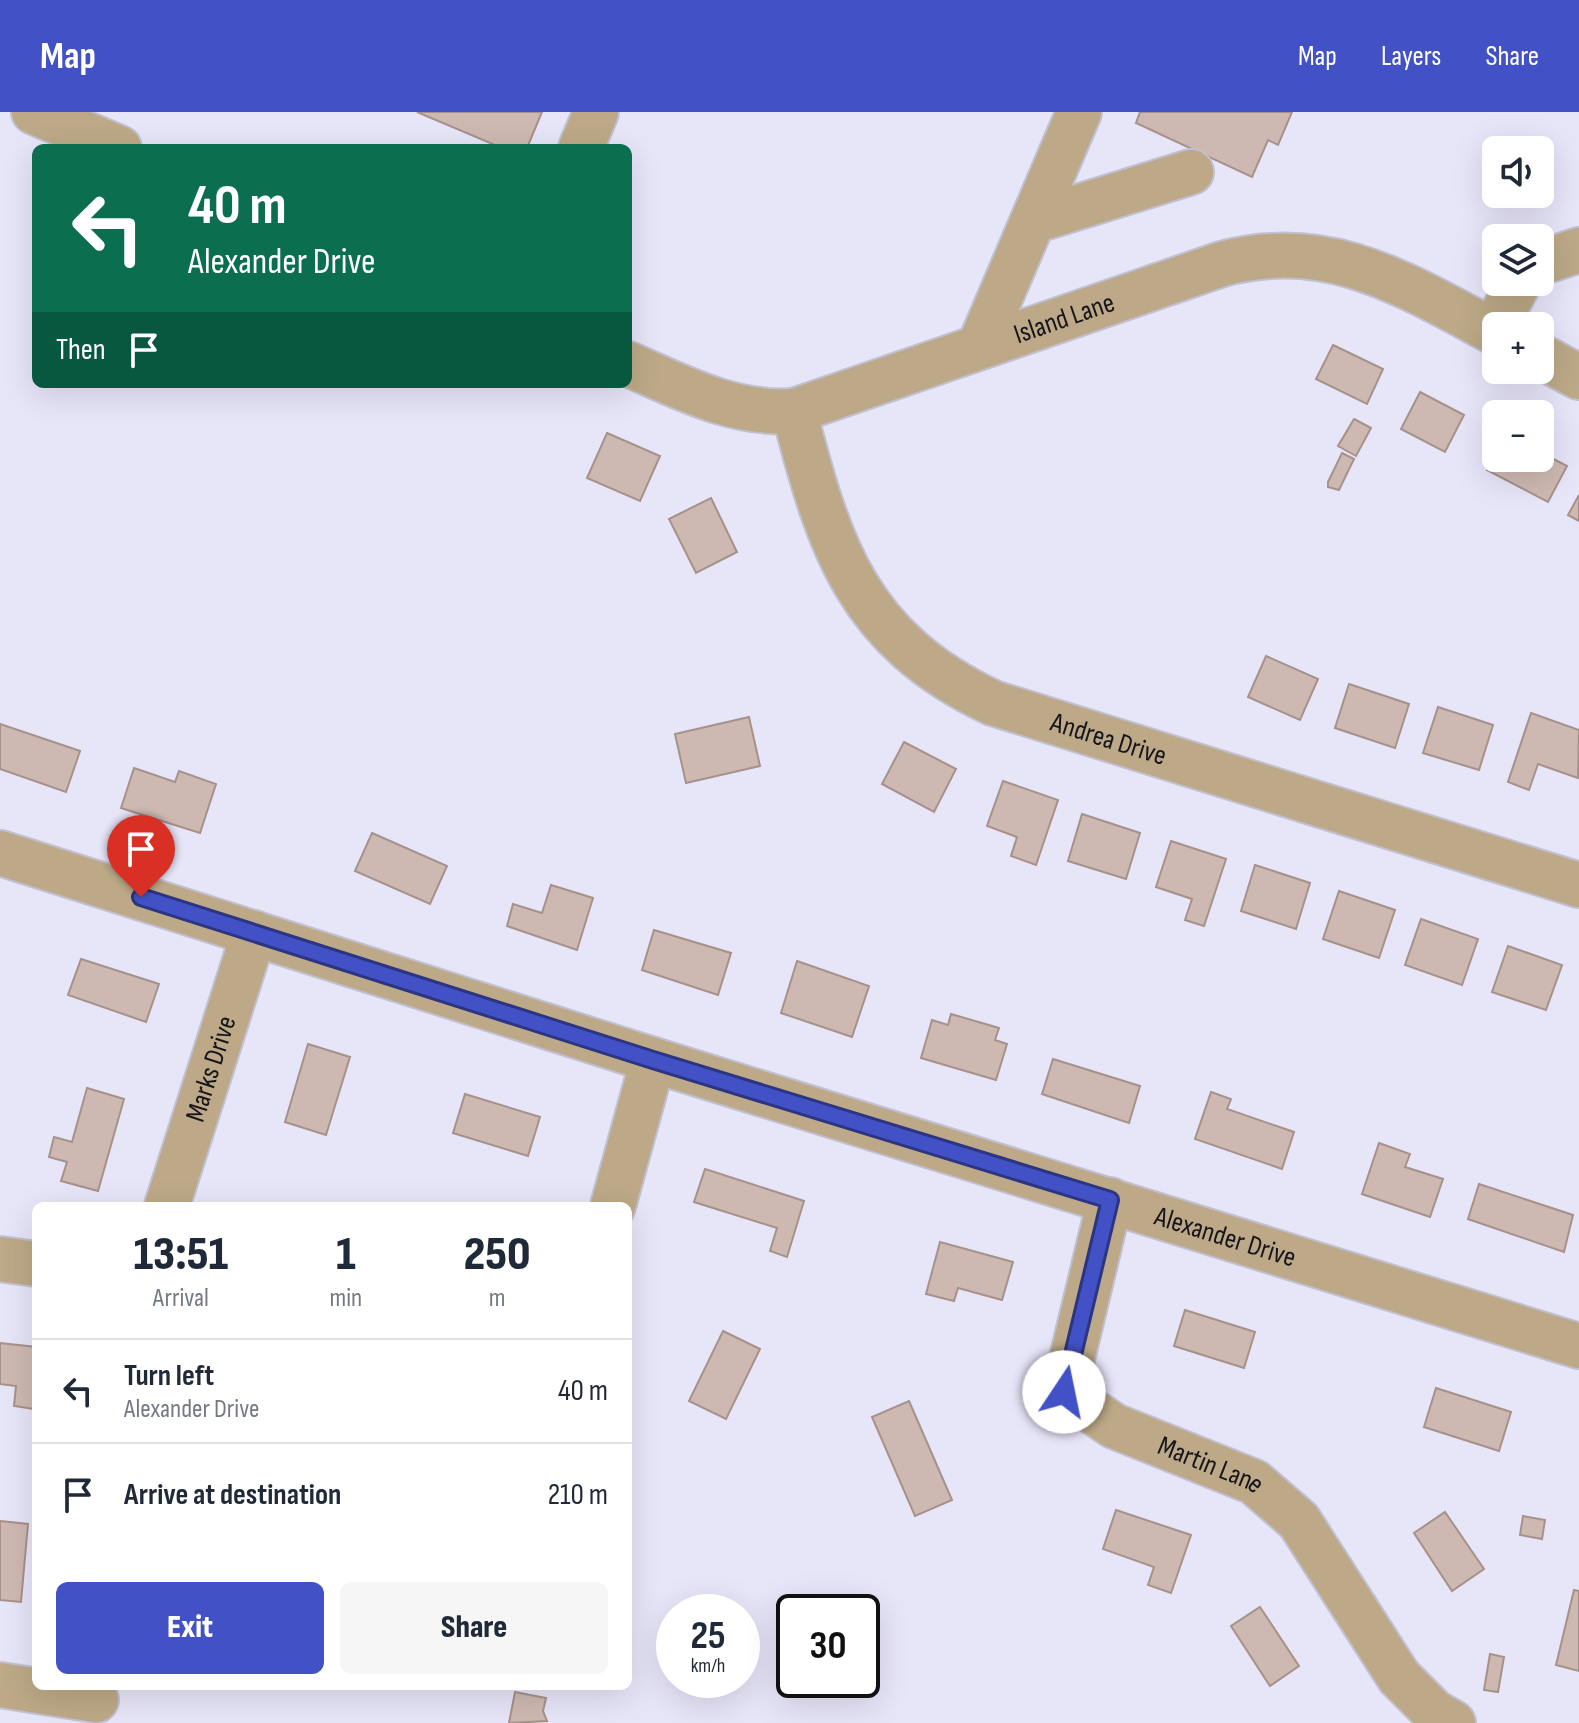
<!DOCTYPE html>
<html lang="en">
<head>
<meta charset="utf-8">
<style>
  :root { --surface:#fff; --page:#f6f6f7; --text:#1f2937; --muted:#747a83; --line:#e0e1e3; --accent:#4252c6 }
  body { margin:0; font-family:"Sofia Sans Condensed",sans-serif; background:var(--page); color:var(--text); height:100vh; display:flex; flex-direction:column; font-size:30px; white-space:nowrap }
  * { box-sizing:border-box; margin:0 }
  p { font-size:26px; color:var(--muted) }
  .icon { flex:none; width:44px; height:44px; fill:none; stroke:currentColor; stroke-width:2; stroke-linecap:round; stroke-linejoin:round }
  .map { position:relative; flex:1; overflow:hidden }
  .panel { position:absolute; left:32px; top:1090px; width:600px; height:488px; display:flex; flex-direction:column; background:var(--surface); border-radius:12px; box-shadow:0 8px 32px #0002 }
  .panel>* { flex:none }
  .guide { position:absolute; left:32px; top:32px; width:600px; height:244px; border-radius:12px; box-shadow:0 8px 32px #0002; background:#0b6e4f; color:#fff; overflow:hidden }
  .tools { position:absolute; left:1482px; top:24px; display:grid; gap:16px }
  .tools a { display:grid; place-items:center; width:72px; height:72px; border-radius:12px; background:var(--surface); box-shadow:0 8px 32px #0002; font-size:40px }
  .speed { position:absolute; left:656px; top:1482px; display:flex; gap:16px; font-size:40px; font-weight:700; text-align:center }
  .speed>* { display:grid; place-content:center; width:104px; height:104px; border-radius:50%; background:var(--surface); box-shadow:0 8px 32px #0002; line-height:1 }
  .speed small { font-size:20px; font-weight:400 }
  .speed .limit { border:4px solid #111; border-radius:12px; background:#fff; color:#111 }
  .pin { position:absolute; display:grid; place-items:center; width:68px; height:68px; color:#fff; margin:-82px -34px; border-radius:50% 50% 50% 0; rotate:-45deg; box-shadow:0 0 8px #0007 }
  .pin .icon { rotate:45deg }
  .me { position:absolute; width:88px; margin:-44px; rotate:11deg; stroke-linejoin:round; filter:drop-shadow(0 0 6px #0008) }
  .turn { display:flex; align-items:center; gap:28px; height:168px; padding:0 24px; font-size:36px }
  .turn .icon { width:104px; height:104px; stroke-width:2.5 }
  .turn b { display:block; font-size:56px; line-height:68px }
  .then { display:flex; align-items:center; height:76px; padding:0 24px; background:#0003; gap:16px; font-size:30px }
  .eta { display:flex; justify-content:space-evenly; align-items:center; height:136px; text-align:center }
  .eta b { font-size:48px; font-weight:800; line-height:56px }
  .action { display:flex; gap:16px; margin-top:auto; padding:16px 24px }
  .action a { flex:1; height:92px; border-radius:12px; background:var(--accent); color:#fff; font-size:32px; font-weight:800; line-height:92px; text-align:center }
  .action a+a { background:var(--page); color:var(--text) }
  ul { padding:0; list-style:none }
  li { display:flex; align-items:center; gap:24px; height:104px; padding:0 24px; border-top:2px solid var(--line) }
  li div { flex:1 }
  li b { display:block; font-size:30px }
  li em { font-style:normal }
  header { display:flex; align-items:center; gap:48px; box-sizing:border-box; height:112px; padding:0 40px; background:var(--accent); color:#fff }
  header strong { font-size:38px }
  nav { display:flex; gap:44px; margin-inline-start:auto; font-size:28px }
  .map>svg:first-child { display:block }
  .building { fill:#ceb9b2; stroke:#a6918b; stroke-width:2 }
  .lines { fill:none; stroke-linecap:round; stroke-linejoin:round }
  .minor-casing { stroke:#c1c0d0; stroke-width:48 }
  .minor { stroke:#bda987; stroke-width:44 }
  .route-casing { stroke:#2b3581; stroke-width:20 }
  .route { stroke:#4252c6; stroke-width:14 }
  .labels { text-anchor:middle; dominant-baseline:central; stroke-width:6; stroke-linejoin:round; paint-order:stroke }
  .street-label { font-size:28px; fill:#16151b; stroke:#f4f3ff }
</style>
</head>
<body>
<header>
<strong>Map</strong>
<nav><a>Map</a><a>Layers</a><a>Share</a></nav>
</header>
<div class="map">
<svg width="1579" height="1611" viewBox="0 0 1579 1611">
  <rect width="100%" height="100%" fill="#e7e5f8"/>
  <g class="building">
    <path d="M417 0H542L527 36H502Z"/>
    <path d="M1140 0H1292L1278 33 1268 28 1252 65 1136 11Z"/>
    <path d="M1333 233 1383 257 1367 292 1316 267Z"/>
    <path d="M1420 280 1464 303 1445 340 1401 317Z"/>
    <path d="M1354 307 1371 316 1356 344 1338 334Z"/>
    <path d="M607 321 660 344 640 389 587 366Z"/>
    <path d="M1540 340 1567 354 1548 390 1487 358 1496 342V346H1540Z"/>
    <path d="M1342 341 1354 347 1339 378 1328 375V370Z"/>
    <path d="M1579 383V409L1568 403Z"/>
    <path d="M711 386 737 440 696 461 669 407Z"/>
    <path d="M1266 544 1318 567 1300 608 1248 585Z"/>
    <path d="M1349 572 1409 592 1395 636 1335 616Z"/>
    <path d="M1438 595 1493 613 1479 658 1423 641Z"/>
    <path d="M1531 601 1579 618 1578 666 1538 652 1529 678 1508 670Z"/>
    <path d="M749 605 760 654 686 671 675 622Z"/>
    <path d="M0 612 80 639 66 680 0 657Z"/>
    <path d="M904 630 956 657 934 700 882 672Z"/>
    <path d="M134 656 175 670 179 659 216 672 200 721 121 696Z"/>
    <path d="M1003 669 1058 688 1036 753 1011 744 1017 725 987 714Z"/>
    <path d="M1082 702 1140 721 1126 767 1068 749Z"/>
    <path d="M372 721 447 754 430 792 355 759Z"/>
    <path d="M1171 729 1226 747 1204 814 1185 808 1192 787 1156 775Z"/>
    <path d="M1255 753 1310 771 1296 817 1241 799Z"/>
    <path d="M551 773 593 786 577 838 507 814 513 792 542 801Z"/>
    <path d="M1339 779 1395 798 1379 846 1323 827Z"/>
    <path d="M1421 807 1478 827 1462 873 1405 853Z"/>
    <path d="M654 818 731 841 718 883 642 858Z"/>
    <path d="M1508 834 1562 853 1546 898 1492 880Z"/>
    <path d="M81 847 159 872 146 910 68 883Z"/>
    <path d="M797 849 869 874 852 925 781 901Z"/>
    <path d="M951 902 999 916 995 928 1007 932 996 968 921 946 932 908 948 913Z"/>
    <path d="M308 932 350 945 326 1023 285 1010Z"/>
    <path d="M1053 947 1140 974 1129 1011 1042 982Z"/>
    <path d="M87 976 124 987 98 1079 61 1069 67 1050 49 1045 54 1025 72 1030Z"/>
    <path d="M1211 980 1231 987 1227 997 1294 1020 1282 1057 1195 1027Z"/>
    <path d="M465 982 540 1005 528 1044 453 1021Z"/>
    <path d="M1379 1031 1410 1042 1405 1055 1443 1067 1430 1105 1362 1082Z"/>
    <path d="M705 1057 804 1089 787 1145 770 1139 777 1116 694 1090Z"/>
    <path d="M1479 1072 1573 1103 1564 1140 1468 1107Z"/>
    <path d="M940 1130 1013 1150 1002 1188 958 1176 954 1189 926 1182Z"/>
    <path d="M1185 1198 1255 1220 1244 1256 1174 1234Z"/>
    <path d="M723 1219 760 1237 726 1307 689 1289Z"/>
    <path d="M0 1231 36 1235 34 1297 14 1294 16 1274 0 1272Z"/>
    <path d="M1436 1276 1511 1300 1499 1339 1424 1315Z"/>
    <path d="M909 1289 952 1388 915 1404 872 1305Z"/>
    <path d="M1116 1398 1191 1423 1171 1481 1148 1473 1154 1455 1103 1437Z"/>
    <path d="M1445 1400 1484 1457 1452 1479 1414 1421Z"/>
    <path d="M1523 1404 1545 1408 1542 1427 1520 1423Z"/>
    <path d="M0 1409 28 1412 21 1490 0 1488Z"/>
    <path d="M1574 1478 1579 1479V1559L1556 1553Z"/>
    <path d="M1260 1495 1299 1554 1270 1574 1231 1514Z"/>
    <path d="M1490 1542 1504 1545 1498 1580 1484 1578Z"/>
    <path d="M515 1580 546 1586 543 1599 547 1609 509 1611Z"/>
  </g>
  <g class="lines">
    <defs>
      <g id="minor">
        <path d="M34 0 119 36"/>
        <path d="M581 36 596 0"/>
        <path d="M1033 109 1191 60"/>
        <path d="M1540 151 1579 138"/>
        <path d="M1496 214 1519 170"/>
        <path d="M980 233 1079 0"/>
        <path d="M1540 244 1579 265"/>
        <path id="s1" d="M628 252C683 276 733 303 794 299L1222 152C1328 123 1406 173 1496 221"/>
        <path id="s2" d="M794 299C829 435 857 527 993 591L1579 773"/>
        <path id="s3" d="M0 741 653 948 1579 1234"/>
        <path id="s4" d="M1110 1088 1064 1280 1114 1314 1254 1370 1299 1409 1399 1565 1434 1600 1453 1611"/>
        <path id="s5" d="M167 1094 254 821"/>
        <path d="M613 1094 653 948"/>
        <path d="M0 1147 36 1152"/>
        <path d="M0 1573 96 1588"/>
      </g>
    </defs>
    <use href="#minor" class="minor-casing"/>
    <use href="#minor" class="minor"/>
  </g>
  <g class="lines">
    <defs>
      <path id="route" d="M141 785 653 948 1110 1088 1064 1280"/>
    </defs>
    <use href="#route" class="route-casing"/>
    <use href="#route" class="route"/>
  </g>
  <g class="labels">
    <g class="street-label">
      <text stroke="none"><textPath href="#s1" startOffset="460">Island Lane</textPath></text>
      <text stroke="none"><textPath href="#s2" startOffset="490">Andrea Drive</textPath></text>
      <text stroke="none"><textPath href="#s5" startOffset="144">Marks Drive</textPath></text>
      <text stroke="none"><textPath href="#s3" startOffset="1284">Alexander Drive</textPath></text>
      <text stroke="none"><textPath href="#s4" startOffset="362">Martin Lane</textPath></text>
    </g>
  </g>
</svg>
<div class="tools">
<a><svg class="icon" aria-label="sound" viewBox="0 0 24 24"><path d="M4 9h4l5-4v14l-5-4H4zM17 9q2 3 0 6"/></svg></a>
<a><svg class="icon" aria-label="layers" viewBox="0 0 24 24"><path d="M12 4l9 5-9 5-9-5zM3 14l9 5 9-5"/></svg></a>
<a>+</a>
<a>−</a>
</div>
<div class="speed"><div>25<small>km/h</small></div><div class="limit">30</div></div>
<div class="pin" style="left:141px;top:785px;background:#d93025"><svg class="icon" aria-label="arrive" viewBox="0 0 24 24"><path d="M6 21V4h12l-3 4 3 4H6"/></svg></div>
<svg class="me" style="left:1064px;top:1280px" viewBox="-20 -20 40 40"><circle r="19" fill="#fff"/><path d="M0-13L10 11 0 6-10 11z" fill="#4252c6"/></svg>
<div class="guide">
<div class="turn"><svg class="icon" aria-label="left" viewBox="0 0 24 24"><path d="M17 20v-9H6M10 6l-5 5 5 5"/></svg><div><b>40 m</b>Alexander Drive</div></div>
<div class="then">Then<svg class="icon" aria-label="arrive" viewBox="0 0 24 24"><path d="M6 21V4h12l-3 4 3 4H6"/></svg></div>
</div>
<section class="panel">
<div class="eta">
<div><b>13:51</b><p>Arrival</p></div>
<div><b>1</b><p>min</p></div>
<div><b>250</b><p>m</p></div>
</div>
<ul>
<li><svg class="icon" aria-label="left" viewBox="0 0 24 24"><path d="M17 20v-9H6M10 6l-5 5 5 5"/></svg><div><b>Turn left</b><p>Alexander Drive</p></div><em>40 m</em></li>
<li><svg class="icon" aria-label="arrive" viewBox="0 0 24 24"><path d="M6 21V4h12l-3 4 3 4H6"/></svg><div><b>Arrive at destination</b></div><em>210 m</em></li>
</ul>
<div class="action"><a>Exit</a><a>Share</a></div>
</section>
</div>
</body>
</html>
